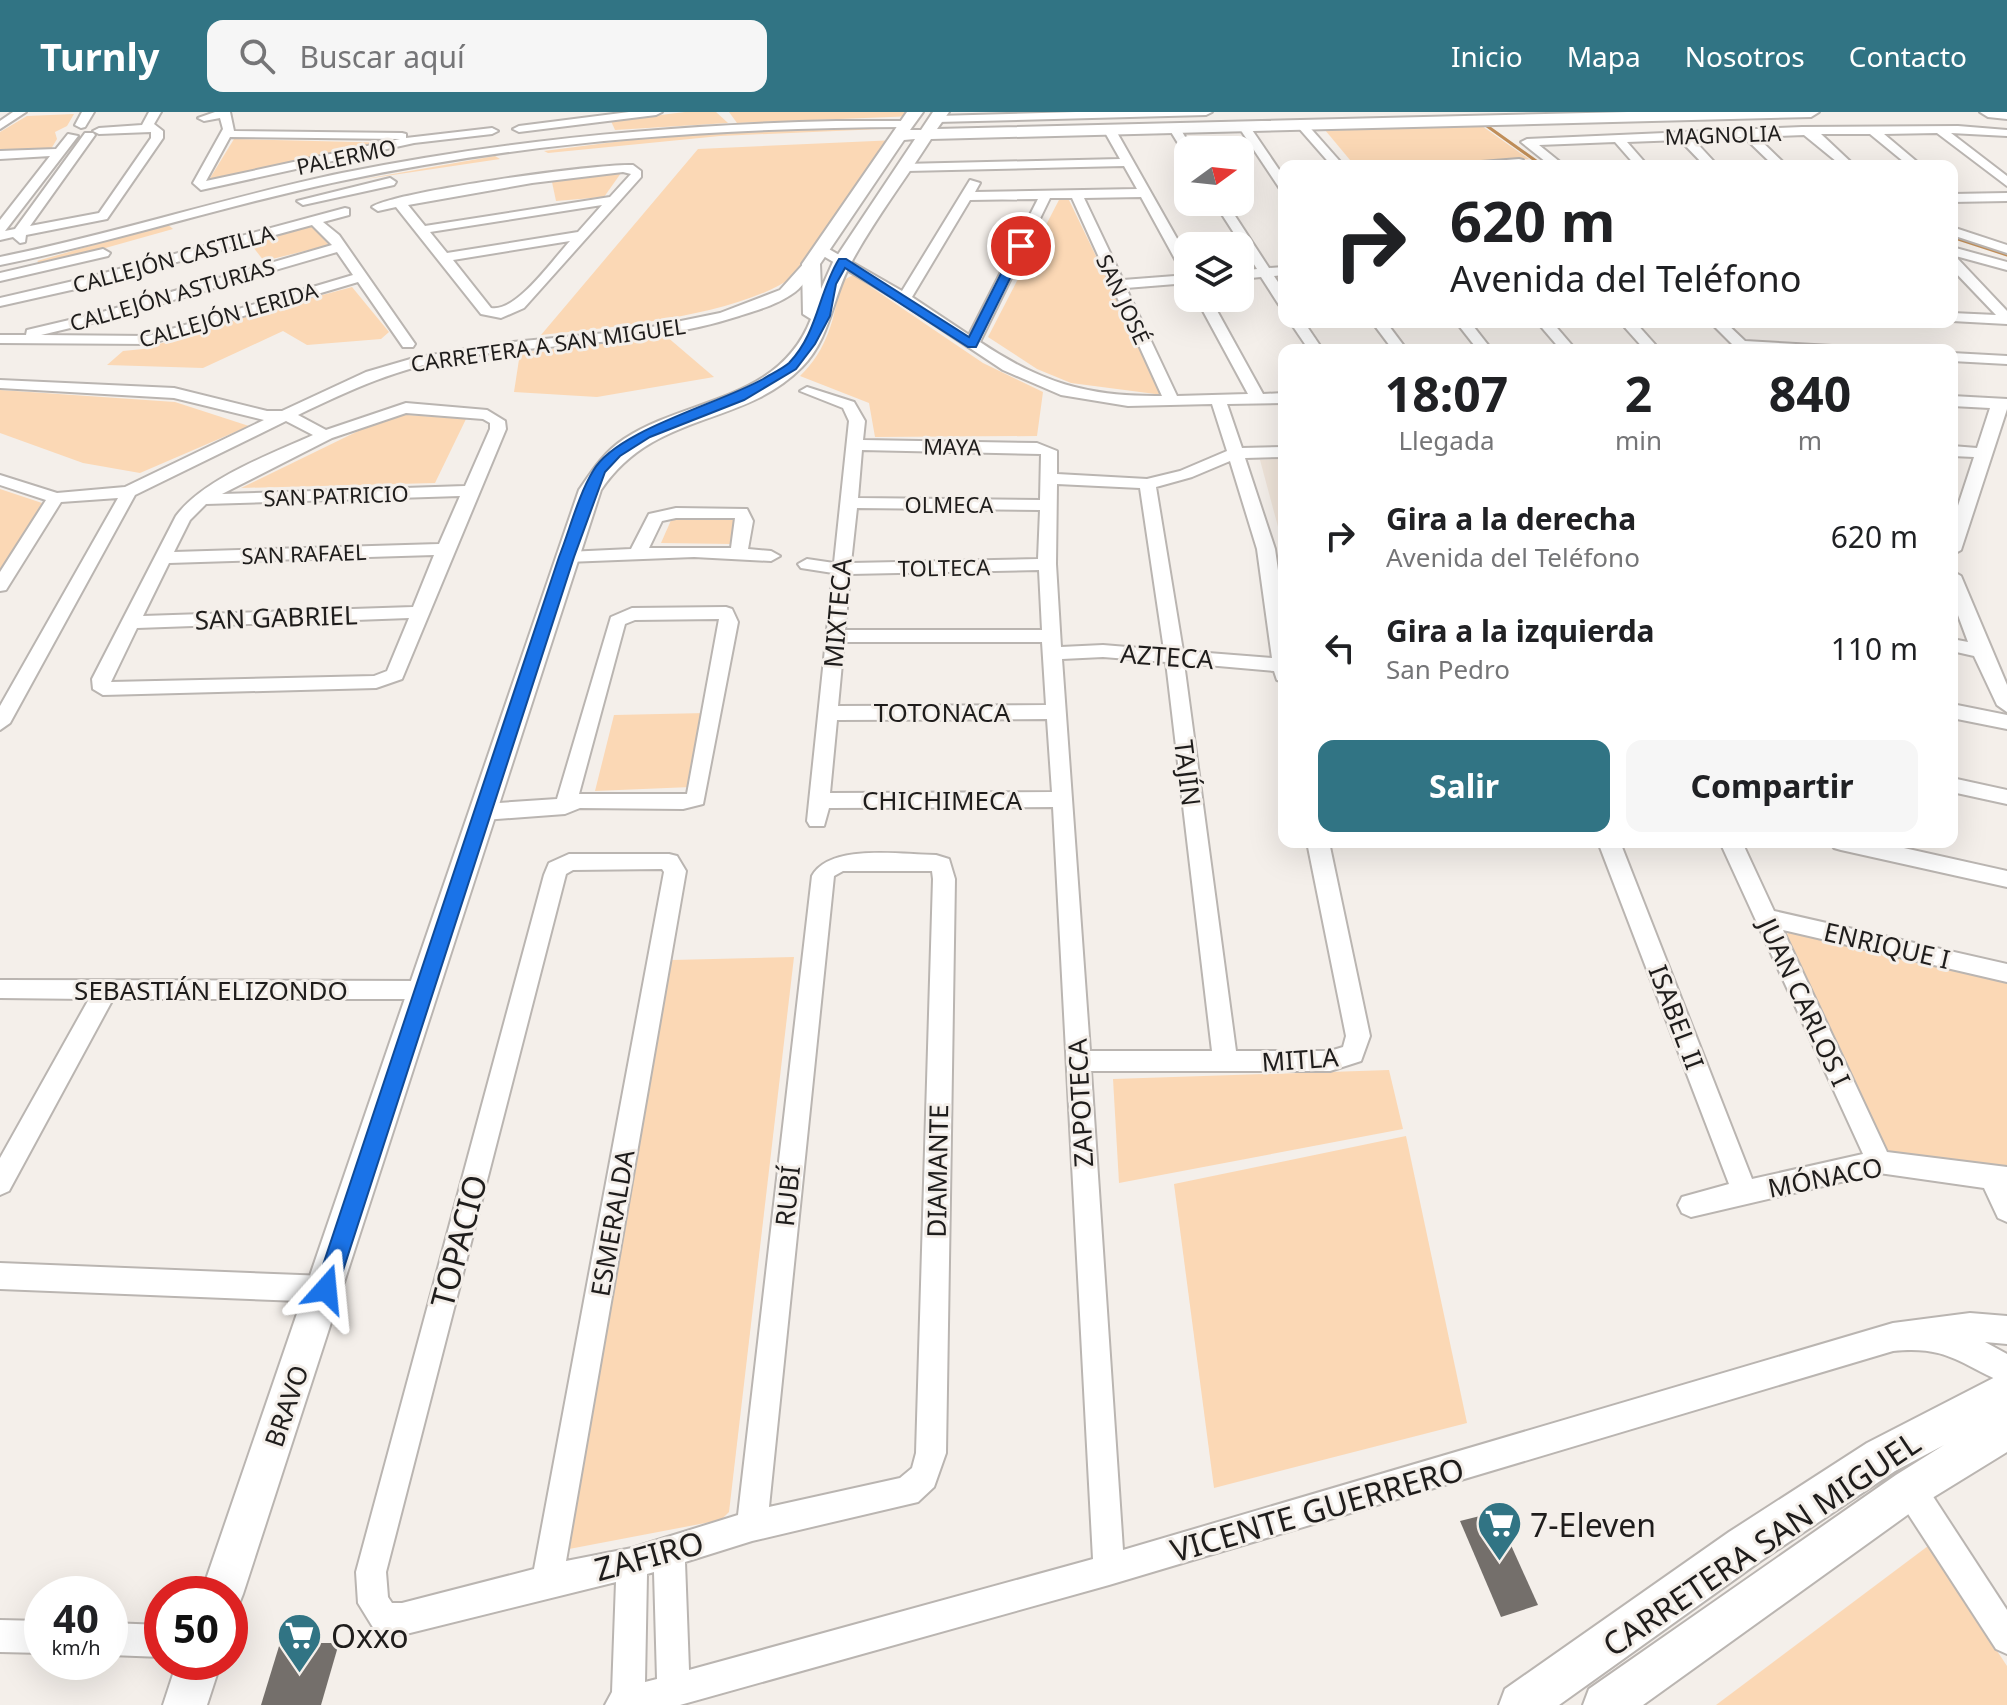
<!DOCTYPE html>
<html lang="es">
<head>
<meta charset="utf-8">
<style>
  :root { --surface:#fff; --page:#f6f6f6; --text:#202124; --muted:#757577; --accent:#317484 }
  body { margin:0; font-family:"Noto Sans",sans-serif; background:var(--page); color:var(--text); height:100vh; display:flex; flex-direction:column; font-size:30px; white-space:nowrap }
  * { box-sizing:border-box; margin:0 }
  p { font-size:26px; color:var(--muted) }
  .icon { flex:none; width:44px; height:44px; fill:none; stroke:currentColor; stroke-width:2; stroke-linecap:round; stroke-linejoin:round }
  .map { position:relative; flex:1; overflow:hidden }
  .panel { position:absolute; left:1278px; top:232px; width:680px; height:504px; display:flex; flex-direction:column; background:var(--surface); border-radius:16px; box-shadow:0 8px 32px #0002 }
  .panel>* { flex:none }
  .hud { position:absolute; left:1278px; top:48px; width:680px; height:168px; border-radius:16px; box-shadow:0 8px 32px #0002; background:#fff; color:var(--text); overflow:hidden }
  .needle { width:52px; rotate:75deg }
  .fabs { position:absolute; left:1174px; top:24px; display:grid; gap:16px }
  .fabs a { display:grid; place-items:center; width:80px; height:80px; border-radius:16px; background:var(--surface); box-shadow:0 8px 32px #0002; font-size:40px }
  .speed { position:absolute; left:24px; top:1464px; display:flex; gap:16px; font-size:40px; font-weight:700; text-align:center }
  .speed>* { display:grid; place-content:center; width:104px; height:104px; border-radius:50%; background:var(--surface); box-shadow:0 8px 32px #0002; line-height:1 }
  .speed small { font-size:20px; font-weight:400 }
  .speed .limit { border:12px solid #d22; background:#fff; color:#111 }
  .pin { position:absolute; display:grid; place-items:center; width:68px; height:68px; color:#fff; margin:-34px; border:4px solid #fff; border-radius:50%; box-shadow:0 2px 8px #0007 }
  .me { position:absolute; width:88px; margin:-44px; rotate:18deg; stroke-linejoin:round; filter:drop-shadow(0 0 6px #0008) }
  .turn { display:flex; align-items:center; gap:28px; height:168px; padding:0 40px; font-size:36px }
  .turn .icon { width:104px; height:104px; stroke-width:2.5 }
  .turn b { display:block; font-size:56px; line-height:68px }
  .eta { display:flex; justify-content:space-evenly; align-items:center; height:136px; text-align:center }
  .eta b { font-size:48px; font-weight:700; line-height:56px }
  .button { display:flex; gap:16px; margin-top:auto; padding:16px 40px }
  .button a { flex:1; height:92px; border-radius:16px; background:var(--accent); color:#fff; font-size:32px; font-weight:700; line-height:92px; text-align:center }
  .button a+a { background:var(--page); color:var(--text) }
  ul { padding:0; list-style:none }
  li { display:flex; align-items:center; gap:24px; height:112px; padding:0 40px }
  li div { flex:1 }
  li b { display:block; font-size:30px }
  li em { font-style:normal }
  header { display:flex; align-items:center; gap:48px; box-sizing:border-box; height:112px; padding:0 40px; background:var(--accent); color:#fff }
  header strong { font-size:38px }
  nav { display:flex; gap:44px; margin-inline-start:auto; font-size:28px }
  .search { width:560px; height:72px; background:var(--page); display:flex; align-items:center; gap:20px; box-sizing:border-box; padding:0 28px; border-radius:16px; color:var(--muted); font-size:30px }
  .map>svg:first-child { display:block }
  .built { fill:#eee3d8 }
  .green { fill:#fbd8b5 }
  .lines { fill:none; stroke-linecap:round; stroke-linejoin:round }
  .stream { stroke:#c08e59; stroke-width:3 }
  .building { fill:#746f6b }
  .minor-casing { stroke:#bab5b1; stroke-width:4 }
  .major-casing { stroke:#bab5b1; stroke-width:4 }
  .minor { fill:#fff; fill-rule:evenodd }
  .major { fill:#fff; fill-rule:evenodd }
  .route { fill:#1a73e8; stroke:#114b97; stroke-width:2 }
  .labels { text-anchor:middle; dominant-baseline:central; stroke-width:6; stroke-linejoin:round; paint-order:stroke }
  .far-street-label { font-size:22px; fill:#1f1d1c; stroke:#f4efea }
  .street-label { font-size:26px; fill:#1f1d1c; stroke:#f4efea }
  .near-street-label { font-size:32px; fill:#1f1d1c; stroke:#f4efea }
  .near-poi-label { font-size:32px; fill:#1f1d1c; stroke:#f4efea; text-anchor:start }
</style>
</head>
<body>
<header>
<strong>Turnly</strong>
<div class="search"><svg class="icon" aria-label="search" viewBox="0 0 24 24"><circle cx="10" cy="10" r="6"/><path d="M15 15l6 6"/></svg>Buscar aquí</div>
<nav><a>Inicio</a><a>Mapa</a><a>Nosotros</a><a>Contacto</a></nav>
</header>
<div class="map">
<svg width="2007" height="1593" viewBox="0 0 2007 1593">
  <rect width="100%" height="100%" fill="#f4efea"/>
  <path class="built" d="M1284 347V427L1281 426 1260 348Z"/>
  <g class="green">
    <path d="M685 0H716L728 11 615 18 611 9Z"/>
    <path d="M729 0H919L916 4 737 11Z"/>
    <path d="M74 2 67 14 55 20 57 27 51 37 0 39V20L27 4Z"/>
    <path d="M1482 14 1529 47 1355 54 1325 18Z"/>
    <path d="M873 15 881 17 720 24 548 41 544 39 661 24Z"/>
    <path d="M234 27 396 31 207 71Z"/>
    <path d="M897 28C873 60 848 93 824 125 815 137 806 155 794 164 740 204 608 216 541 223L698 37Z"/>
    <path d="M495 44 500 47 359 68Z"/>
    <path d="M621 61 604 85 556 89 552 70Z"/>
    <path d="M1060 86H1068L1163 283 1071 271 1037 257 988 225Z"/>
    <path d="M167 112 173 117 59 149 41 152 37 149Z"/>
    <path d="M311 113 329 133 264 149 249 130Z"/>
    <path d="M853 163 983 251 1043 280 1037 324 875 325 869 291 800 264C827 238 835 206 840 170Z"/>
    <path d="M352 175 389 220 381 227 307 233 283 219 203 256 107 253 123 239 143 237 271 197Z"/>
    <path d="M666 224 714 265 597 285 514 280 520 241Z"/>
    <path d="M0 278 175 290 249 314 140 361 83 351 0 321Z"/>
    <path d="M393 302 466 307 435 371 241 376Z"/>
    <path d="M0 377 42 391 0 460Z"/>
    <path d="M735 405 732 432 661 431 672 406Z"/>
    <path d="M706 601 691 675 595 679 614 603Z"/>
    <path d="M1788 821H1801L2007 871V1054L1890 1041 1875 1027 1782 826Z"/>
    <path d="M794 845 729 1400 721 1408 569 1437 565 1427 672 848Z"/>
    <path d="M1389 958 1403 1017 1119 1071 1113 967Z"/>
    <path d="M1406 1024 1467 1311 1214 1376 1174 1072Z"/>
    <path d="M1928 1434 2007 1554V1593H1716Z"/>
  </g>
  <g class="lines">
    <g class="stream">
      <path d="M1487 14 1543 54"/>
      <path d="M1952 125 2007 143"/>
    </g>
  </g>
  <g class="building">
    <path d="M1496 1400 1538 1493 1501 1505 1460 1409Z"/>
    <path d="M280 1531H339L321 1593H261Z"/>
  </g>
  <g class="lines">
    <defs>
      <g id="minor">
        <path d="M13 0H26L0 17V9Z"/>
        <path d="M82 0H94L85 15 81 16 75 13Z"/>
        <path d="M149 0H161L154 12 163 19V26L107 107 26 123 25 130 20 131 13 125 0 128V108L50 44 0 47V39L56 37 68 22 78 24 5 119 15 117 85 21H93L95 23 30 114 99 101 151 26V20L99 22 93 19 99 16 142 13Z"/>
        <path d="M215 0H230L234 19 402 21 406 22V26L492 16 498 19 492 22 414 31 201 78 193 71 223 17 220 6 204 9 198 6ZM230 25 400 27 206 69Z"/>
        <path d="M629 0H662L656 3 519 20 513 17 519 14Z"/>
        <path d="M1076 0H1212L1206 3 937 10 931 7 937 4Z"/>
        <path d="M836 9H907L913 12 907 15C717 16 528 29 341 69 226 93 115 130 0 153V145C115 122 227 85 342 61 505 28 670 13 836 9Z"/>
        <path d="M1297 10H1305L1344 54H1332L1297 14Z"/>
        <path d="M1244 11 1248 12 1284 65V78L1280 77 1238 14Z"/>
        <path d="M1174 12 1178 13 1193 38H1188V43L1184 41 1168 15Z"/>
        <path d="M1958 14 2007 18V24L1951 21 2007 64V74L1937 21 1884 22 1922 54H1909L1870 22H1821L1855 54H1842L1804 23 1757 25 1787 54H1774L1744 25 1693 27 1718 54H1705L1680 28 1627 30 1648 54H1636L1615 30 1539 33 1565 54H1551L1521 30 1527 27 1802 15Z"/>
        <path d="M1105 15 1115 17 1188 146V162L1181 158 1141 85 1084 86 1123 168 1188 163V171L1126 176 1177 284 1248 282 1196 186H1210L1263 282 1284 281V291L1227 292 1242 336 1284 335V345L1245 346 1275 437 1284 501V570L1277 568 1274 559 1184 551 1236 939H1330L1343 935 1346 924 1307 730H1329L1370 924 1361 949 1330 959H1091L1123 1438 1893 1211 1970 1201 2007 1204V1232L1985 1230 2007 1242V1272C1961 1253 1948 1233 1893 1239L1109 1473 680 1593H605L612 1580 616 1470 402 1523 374 1517 358 1491 356 1460 544 763 549 751 569 742H669L677 744 686 759 566 1449 632 1436 738 1403 812 764C830 731 902 743 936 743L949 747 955 767 946 1341 934 1375 918 1390 752 1429 685 1450 689 1558 1093 1447 1053 695 829 696 824 714H810L807 709 833 461 801 456 798 452 807 447 834 451 849 309 843 296 800 279 807 275 854 290 865 309 863 328 1037 331 1057 339V362L1147 367 1180 359 1227 339 1212 292 1128 294 1061 283 1003 258 899 189 815 139 827 136 902 179 970 68 980 71 975 80 1137 77 1124 54 907 59 903 58V52L1120 47 1103 17ZM1050 86H1072L1162 284C1088 285 1041 271 980 230ZM1038 87 969 223 912 185 970 88ZM862 338 1041 342 1040 388 858 386ZM1230 349 1257 437 1272 546 1183 539 1156 375 1192 365ZM1057 372 1140 376 1164 538 1103 533 1061 535 1056 452ZM857 396 1040 398 1038 447 851 451ZM1039 458 1042 518H845L850 462ZM844 530H1042L1046 593 838 594ZM1103 545 1166 550 1212 939H1090L1062 547ZM1047 607 1052 680 830 681 837 608ZM662 757 664 760 534 1457 402 1491H392L388 1485 386 1460 566 762 573 758ZM843 759H932L933 767 916 1341 912 1356 900 1366 769 1395 834 764ZM654 1460 657 1567 645 1570 647 1462Z"/>
        <path d="M1519 47 1523 48V54H1475L1481 50Z"/>
        <path d="M633 53 641 59V65L524 196 501 206 481 202 396 95 378 99 372 95C393 80 599 51 633 53ZM623 60 631 62 610 85 425 114 408 93 532 71ZM602 93 578 120 447 141 430 120ZM570 129C553 147 516 201 491 196L453 148Z"/>
        <path d="M390 66 396 70 394 73 303 93 297 89Z"/>
        <path d="M2007 81V89L1952 90V82Z"/>
        <path d="M1214 90H1226L1269 156 1284 155V163L1274 164 1284 179V194L1279 193 1261 165 1240 167V159L1257 157Z"/>
        <path d="M345 96 349 97V103L323 110 339 123 415 232 413 235H403L358 170 149 232 0 231V223H26L27 218 99 201 332 133 312 113 89 174 0 194V186L82 167ZM337 140 353 163 148 224 41 223 108 207Z"/>
        <path d="M1952 115 2007 133V141L1952 123Z"/>
        <path d="M1952 135 2007 150V158L1952 143Z"/>
        <path d="M103 137 110 141 108 144 0 169V161Z"/>
        <path d="M1952 145 1957 146 2007 199V212L1952 209V201L1996 203 1952 157Z"/>
        <path d="M811 148 818 152C811 162 804 173 795 180 779 192 758 198 739 204 647 234 551 230 457 246 400 255 350 278 298 303L326 318 406 291 487 298 505 309 506 317 402 567 376 576 103 583 93 577 92 567 176 404C203 367 271 342 313 323L286 309 135 383 10 611 0 618V594L118 386 61 390 6 478 0 479V460L46 388 0 373V363L57 381 125 375 264 308 174 286 0 276V268L174 276 267 299H282L366 260 414 246 502 231 637 218 720 201 780 178 806 149ZM406 301 483 307 490 311V317L465 374 222 382 332 326ZM460 384 439 432 174 440 190 408 206 392ZM434 443 413 495 143 504 169 451ZM409 506 387 559 374 564 111 570 137 516Z"/>
        <path d="M1290 210H1304L1323 238H1309Z"/>
        <path d="M1372 210H1386L1407 238H1393Z"/>
        <path d="M1456 210H1470L1492 238H1478Z"/>
        <path d="M1537 210H1552L1576 238H1561Z"/>
        <path d="M1620 210H1635L1660 238H1645Z"/>
        <path d="M1710 210H1725L1745 229 1832 234 1839 238H1738Z"/>
        <path d="M1952 241 2007 244V252L1952 249Z"/>
        <path d="M1952 284 2007 287V297L1961 438 1952 443V412L1974 345 1952 344V334L1977 336 1990 296 1952 294Z"/>
        <path d="M676 396 747 397 753 409 748 437 771 439 780 444 771 449 694 445 567 450 558 445 567 440 631 437 649 402ZM676 406H735L731 436H649L662 409Z"/>
        <path d="M1952 459 1961 464 2007 573V600L1997 593 1974 544 1952 539V527L1968 530 1952 487Z"/>
        <path d="M726 495 732 497 738 510 703 692 683 697 580 696 565 702 484 708 477 705 474 700 477 695 484 692 557 687 611 505 632 496ZM719 507 687 682H579L625 512 635 508Z"/>
        <path d="M1952 592 2007 603V617L1952 606Z"/>
        <path d="M1952 666 2007 678V692L1952 680Z"/>
        <path d="M1598 730H1620L1752 1067 1863 1042 1720 730H1742L1774 799 2007 852V870L1783 818 1887 1040 2007 1055V1110L1998 1106 1984 1076 1879 1061 1691 1105 1682 1101 1678 1093 1682 1085 1729 1072Z"/>
        <path d="M1830 730H1877L2007 759V775L1841 738 1834 736Z"/>
        <path d="M0 868 422 869 430 871 434 878 430 885 422 887H113L9 1079 0 1083V1046L89 887 0 886Z"/>
        <path d="M0 1151 326 1164 336 1168 340 1177 336 1186 326 1190 0 1177Z"/>
        <path d="M1910 1362 1921 1366 2007 1498V1542L1996 1537 1899 1388 1895 1377 1899 1366Z"/>
        <path d="M0 1508 42 1509V1541L0 1540Z"/>
        <path d="M110 1511 162 1513V1545L110 1543Z"/>
      </g>
      <g id="major">
        <path d="M907 0H923L910 18H921L933 0H949L937 17 1628 0H1819L1811 5 931 27C905 68 874 108 851 151 832 185 831 226 802 255 742 316 655 298 601 378L243 1482 237 1497 230 1500V1482H201L579 378C592 359 604 340 624 327 688 285 779 290 811 207L803 202 802 152ZM915 27 833 150 821 177 820 152 904 28Z"/>
        <path d="M1980 0H2007V7L1988 5Z"/>
        <path d="M2007 1259V1340L1924 1391 1643 1593H1583L1589 1577 1896 1363 1944 1333 1895 1359 1759 1450 1559 1593H1499L1505 1577 1729 1420 1867 1331Z"/>
        <path d="M177 1550H221L207 1593H163Z"/>
      </g>
    </defs>
    <use href="#minor" class="minor-casing"/>
    <use href="#major" class="major-casing"/>
    <use href="#minor" class="minor"/>
    <use href="#major" class="major"/>
  </g>
  <path class="route" d="M1021 130 1026 134 976 235H968L845 156 836 172 830 204 815 232 796 257 744 288 650 325 620 344 605 360 574 445 337 1177 334 1184 326 1187 318 1184 315 1177 559 445C570 417 578 384 593 359 616 318 719 292 763 267 771 262 782 257 789 251 818 221 818 181 839 147H846L969 225 1015 134Z"/>
  <defs>
    <symbol id="supermarket-pin" viewBox="-11 -11 22 30"><path d="M0 17L-7.5 6A9.5 9.5 0 1 1 7.5 6Z" fill="#317484" stroke="#f4efea"/><path d="M-6-5.5h2.5l.6 2H6L4.5 2H-2.5L-4.4-4H-6ZM-1.5 3.2a1.3 1.3 0 1 0 .1 0ZM3 3.2a1.3 1.3 0 1 0 .1 0Z" fill="#fff"/></symbol>
  </defs>
  <g fill-rule="evenodd">
    <use href="#supermarket-pin" x="1474" y="1386" width="51" height="69"/>
    <use href="#supermarket-pin" x="274" y="1498" width="51" height="69"/>
  </g>
  <g class="labels">
    <g class="far-street-label">
      <text transform="translate(1723 22) rotate(-2)">MAGNOLIA</text>
      <text transform="translate(346 44) rotate(-12)">PALERMO</text>
      <text transform="translate(173 146) rotate(-15)">CALLEJÓN CASTILLA</text>
      <text transform="translate(172 182) rotate(-16)">CALLEJÓN ASTURIAS</text>
      <text transform="translate(1124 187) rotate(65)">SAN JOSÉ</text>
      <text transform="translate(228 202) rotate(-16)">CALLEJÓN LERIDA</text>
      <text transform="translate(548 232) rotate(-8)">CARRETERA A SAN MIGUEL</text>
      <text transform="translate(952 334) rotate(1)">MAYA</text>
      <text transform="translate(336 383) rotate(-2)">SAN PATRICIO</text>
      <text x="949" y="392">OLMECA</text>
      <text transform="translate(304 441) rotate(-2)">SAN RAFAEL</text>
      <text transform="translate(944 455) rotate(-1)">TOLTECA</text>
    </g>
    <g class="street-label">
      <text transform="translate(837 501) rotate(-85)">MIXTECA</text>
      <text transform="translate(276 505) rotate(-2)">SAN GABRIEL</text>
      <text transform="translate(1167 544) rotate(4)">AZTECA</text>
      <text x="942" y="600">TOTONACA</text>
      <text transform="translate(1188 661) rotate(83)">TAJÍN</text>
      <text x="942" y="688">CHICHIMECA</text>
      <text transform="translate(1887 833) rotate(13)">ENRIQUE I</text>
      <text x="211" y="878">SEBASTIÁN ELIZONDO</text>
      <text transform="translate(1805 890) rotate(65)">JUAN CARLOS I</text>
      <text transform="translate(1677 905) rotate(69)">ISABEL II</text>
      <text transform="translate(1300 947) rotate(-4)">MITLA</text>
      <text transform="translate(1080 991) rotate(-93)">ZAPOTECA</text>
      <text transform="translate(937 1059) rotate(-89)">DIAMANTE</text>
      <text transform="translate(1825 1065) rotate(-11)">MÓNACO</text>
      <text transform="translate(787 1084) rotate(-84)">RUBÍ</text>
      <text transform="translate(612 1111) rotate(-80)">ESMERALDA</text>
      <text transform="translate(286 1294) rotate(-71)">BRAVO</text>
    </g>
    <g class="near-street-label">
      <text transform="translate(458 1129) rotate(-75)">TOPACIO</text>
      <text transform="translate(1317 1397) rotate(-16)">VICENTE GUERRERO</text>
      <text transform="translate(1761 1431) rotate(-34)">CARRETERA SAN MIGUEL</text>
      <text transform="translate(649 1443) rotate(-15)">ZAFIRO</text>
    </g>
    <g class="near-poi-label">
      <text x="1530" y="1412">7-Eleven</text>
      <text x="331" y="1523">Oxxo</text>
    </g>
  </g>
</svg>
<div class="fabs">
<a><svg class="needle" viewBox="-14 -14 28 28"><path d="M0-13l5 13h-10z" fill="#e53935"/><path d="M0 13l5-13h-10z" fill="#757577"/></svg></a>
<a><svg class="icon" aria-label="layers" viewBox="0 0 24 24"><path d="M12 4l9 5-9 5-9-5zM3 14l9 5 9-5"/></svg></a>
</div>
<div class="speed"><div>40<small>km/h</small></div><div class="limit">50</div></div>
<div class="pin" style="left:1021px;top:134px;background:#d93025"><svg class="icon" aria-label="arrive" viewBox="0 0 24 24"><path d="M6 21V4h12l-3 4 3 4H6"/></svg></div>
<svg class="me" style="left:326px;top:1177px" viewBox="-20 -20 40 40"><path d="M0-17L14 15 0 8-14 15z" fill="#1a73e8" stroke="#fff" stroke-width="4"/></svg>
<div class="hud">
<div class="turn"><svg class="icon" aria-label="right" viewBox="0 0 24 24"><path d="M7 20v-9h11M14 6l5 5-5 5"/></svg><div><b>620 m</b>Avenida del Teléfono</div></div>
</div>
<section class="panel">
<div class="eta">
<div><b>18:07</b><p>Llegada</p></div>
<div><b>2</b><p>min</p></div>
<div><b>840</b><p>m</p></div>
</div>
<ul>
<li><svg class="icon" aria-label="right" viewBox="0 0 24 24"><path d="M7 20v-9h11M14 6l5 5-5 5"/></svg><div><b>Gira a la derecha</b><p>Avenida del Teléfono</p></div><em>620 m</em></li>
<li><svg class="icon" aria-label="left" viewBox="0 0 24 24"><path d="M17 20v-9H6M10 6l-5 5 5 5"/></svg><div><b>Gira a la izquierda</b><p>San Pedro</p></div><em>110 m</em></li>
</ul>
<div class="button"><a>Salir</a><a>Compartir</a></div>
</section>
</div>
</body>
</html>
